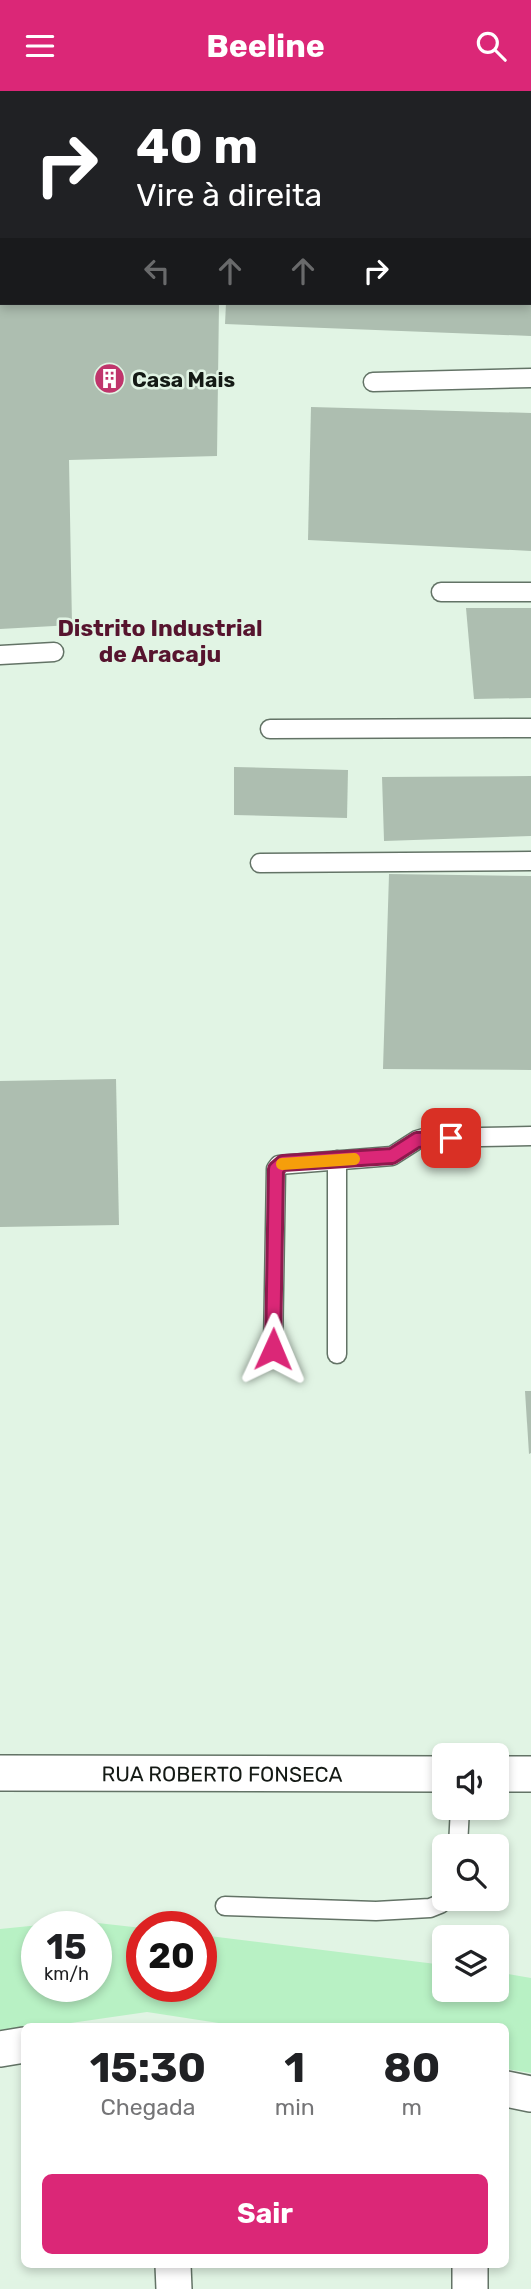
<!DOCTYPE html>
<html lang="pt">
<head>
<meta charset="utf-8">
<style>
  :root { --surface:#fff; --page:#f2f2f2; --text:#202124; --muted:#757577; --accent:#db2777 }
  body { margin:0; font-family:Rubik,sans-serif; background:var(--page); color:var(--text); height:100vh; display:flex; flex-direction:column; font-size:26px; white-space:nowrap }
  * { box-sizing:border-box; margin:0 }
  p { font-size:23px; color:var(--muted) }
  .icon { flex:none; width:38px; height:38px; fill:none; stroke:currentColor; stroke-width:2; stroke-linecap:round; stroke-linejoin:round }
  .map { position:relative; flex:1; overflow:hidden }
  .drawer { position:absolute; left:21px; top:1932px; width:488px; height:245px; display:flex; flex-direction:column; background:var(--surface); border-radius:10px; box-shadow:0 4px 10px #0003 }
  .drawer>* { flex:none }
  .top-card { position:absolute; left:0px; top:0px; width:532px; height:214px; box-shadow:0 4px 10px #0003; background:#202124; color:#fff; overflow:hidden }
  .tools { position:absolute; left:432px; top:1652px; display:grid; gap:14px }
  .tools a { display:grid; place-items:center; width:77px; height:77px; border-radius:10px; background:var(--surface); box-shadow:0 4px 10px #0003; font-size:35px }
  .speed { position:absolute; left:21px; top:1820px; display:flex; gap:14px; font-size:35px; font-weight:700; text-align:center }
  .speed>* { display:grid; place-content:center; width:91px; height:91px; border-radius:50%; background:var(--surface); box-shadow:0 4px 10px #0003; line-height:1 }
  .speed small { font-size:18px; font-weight:400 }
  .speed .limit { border:10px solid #d22; background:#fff; color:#111 }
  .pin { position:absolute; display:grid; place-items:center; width:60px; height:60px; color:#fff; margin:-30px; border-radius:14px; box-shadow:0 4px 10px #0006 }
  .me { position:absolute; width:77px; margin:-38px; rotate:1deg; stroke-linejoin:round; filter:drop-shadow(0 0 5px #0008) }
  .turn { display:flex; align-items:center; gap:24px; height:147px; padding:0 21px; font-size:32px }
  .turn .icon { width:91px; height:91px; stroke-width:2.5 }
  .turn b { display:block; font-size:49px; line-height:60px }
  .lanes { display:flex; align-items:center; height:66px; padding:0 21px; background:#0003; justify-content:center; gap:35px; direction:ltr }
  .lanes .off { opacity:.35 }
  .eta { display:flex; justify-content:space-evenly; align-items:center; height:119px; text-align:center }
  .eta b { font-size:42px; font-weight:700; line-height:49px }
  .button { display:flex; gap:14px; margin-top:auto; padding:14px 21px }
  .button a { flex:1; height:80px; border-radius:10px; background:var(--accent); color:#fff; font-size:28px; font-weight:700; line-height:80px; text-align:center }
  header { display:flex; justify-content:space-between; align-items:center; height:91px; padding:0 21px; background:var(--accent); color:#fff; font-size:32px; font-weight:700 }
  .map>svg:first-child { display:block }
  .green { fill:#b8f1c4; fill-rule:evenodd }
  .building { fill:#adbeb0 }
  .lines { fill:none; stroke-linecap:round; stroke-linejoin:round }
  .lane-casing { stroke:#637366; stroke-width:21 }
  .street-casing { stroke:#637366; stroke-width:38 }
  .lane { stroke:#fff; stroke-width:18 }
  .street { stroke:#fff; stroke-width:35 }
  .route-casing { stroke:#8e194d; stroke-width:18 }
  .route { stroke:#db2777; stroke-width:12 }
  .slow { stroke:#f59e0b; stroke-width:12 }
  .labels { text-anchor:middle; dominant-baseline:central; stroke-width:5; stroke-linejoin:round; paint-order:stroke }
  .poi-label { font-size:21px; font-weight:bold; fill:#141a15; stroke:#e1f4e4; text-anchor:start }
  .street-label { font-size:21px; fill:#141a15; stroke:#e1f4e4 }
  .neighbourhood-label { font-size:23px; font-weight:bold; fill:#56142e; stroke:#e1f4e4 }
</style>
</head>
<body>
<header><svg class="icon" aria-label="menu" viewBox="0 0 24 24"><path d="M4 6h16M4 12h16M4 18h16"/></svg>Beeline<svg class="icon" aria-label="search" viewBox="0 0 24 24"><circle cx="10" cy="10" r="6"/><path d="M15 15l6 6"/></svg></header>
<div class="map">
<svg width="531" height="2198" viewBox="0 0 531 2198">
  <rect width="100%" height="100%" fill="#e1f4e4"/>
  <path class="green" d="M80 1830 142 1837V1895H201V1844L444 1874V1899H497V1881L531 1887V1982L506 1978V1936L238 1935 147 1921 50 1935 24 1936V1939L0 1943V1838ZM37 1836H96V1895H37Z"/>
  <g class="building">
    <path d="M0 212H219L217 365 69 369 72 534 0 538Z"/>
    <path d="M226 212H531V245L225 233Z"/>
    <path d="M311 316 531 322V460L308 449Z"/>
    <path d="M466 517H531V607L474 608Z"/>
    <path d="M234 676 348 679 347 727 234 724Z"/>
    <path d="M531 685V745L384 750 382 686Z"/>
    <path d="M389 783 531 785V979L383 978Z"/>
    <path d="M116 988 119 1134 0 1136V990Z"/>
    <path d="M525 1300H531V1362L529 1363Z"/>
  </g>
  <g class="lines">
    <defs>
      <g id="lane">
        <path d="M373 291 531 287"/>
        <path d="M441 501H531"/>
        <path d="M0 564 54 561"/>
        <path d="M270 638 531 637"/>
        <path d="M260 772 531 770"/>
        <path d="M337 1069V1263"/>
        <path d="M273 1258 276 1078 279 1074 392 1065 417 1049 424 1047 531 1045"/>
        <path d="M458 1755 460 1717"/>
        <path d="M225 1815 376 1820 430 1817 440 1813 446 1808"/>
      </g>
      <g id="street">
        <path id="s1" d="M0 1682 444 1683"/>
        <path d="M497 1683H531"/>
        <path d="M0 1958 24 1954"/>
        <path d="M506 1998 531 2003"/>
        <path d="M173 2174 174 2198"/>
        <path d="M470 2198V2174"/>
      </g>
    </defs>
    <use href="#lane" class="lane-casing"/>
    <use href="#street" class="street-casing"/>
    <use href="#lane" class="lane"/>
    <use href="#street" class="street"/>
  </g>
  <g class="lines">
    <defs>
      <path id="route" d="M273 1258 276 1078 283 1072 392 1065 417 1049 451 1047"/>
    </defs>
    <use href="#route" class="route-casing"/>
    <use href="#route" class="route"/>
    <path class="slow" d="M282 1073 354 1068"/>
  </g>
  <defs>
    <symbol id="building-disc" viewBox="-11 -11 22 22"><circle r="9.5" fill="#c0356c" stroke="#e1f4e4"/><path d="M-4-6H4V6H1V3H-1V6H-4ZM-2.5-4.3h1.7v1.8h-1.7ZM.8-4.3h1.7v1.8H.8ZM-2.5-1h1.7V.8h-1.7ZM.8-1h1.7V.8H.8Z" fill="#fff"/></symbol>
  </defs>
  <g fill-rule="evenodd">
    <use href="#building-disc" x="92" y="270" width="35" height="35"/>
  </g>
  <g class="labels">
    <g class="poi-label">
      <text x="132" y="288">Casa Mais</text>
    </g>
    <g class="street-label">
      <text stroke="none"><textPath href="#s1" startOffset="222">RUA ROBERTO FONSECA</textPath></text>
    </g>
    <g class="neighbourhood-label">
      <text x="160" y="537">Distrito Industrial<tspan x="160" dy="26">de Aracaju</tspan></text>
    </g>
  </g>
</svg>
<div class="tools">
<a><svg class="icon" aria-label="sound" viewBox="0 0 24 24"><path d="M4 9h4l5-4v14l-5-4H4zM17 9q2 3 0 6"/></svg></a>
<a><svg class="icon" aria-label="search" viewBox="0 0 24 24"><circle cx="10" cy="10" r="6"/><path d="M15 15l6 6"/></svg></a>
<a><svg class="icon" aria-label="layers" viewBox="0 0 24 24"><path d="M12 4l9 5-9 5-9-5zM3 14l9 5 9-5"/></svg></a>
</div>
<div class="speed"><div>15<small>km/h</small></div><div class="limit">20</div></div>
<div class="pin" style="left:451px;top:1047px;background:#d93025"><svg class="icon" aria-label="arrive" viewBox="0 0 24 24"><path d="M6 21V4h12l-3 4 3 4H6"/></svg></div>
<svg class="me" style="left:273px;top:1258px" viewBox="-20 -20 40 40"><path d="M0-17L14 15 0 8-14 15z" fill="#db2777" stroke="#fff" stroke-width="4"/></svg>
<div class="top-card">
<div class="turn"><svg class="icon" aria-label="right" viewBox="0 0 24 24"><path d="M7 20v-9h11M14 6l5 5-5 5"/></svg><div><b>40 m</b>Vire à direita</div></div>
<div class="lanes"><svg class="icon off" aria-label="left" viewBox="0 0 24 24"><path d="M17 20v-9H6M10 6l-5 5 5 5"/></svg><svg class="icon off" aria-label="ahead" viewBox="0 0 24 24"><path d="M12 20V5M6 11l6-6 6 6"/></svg><svg class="icon off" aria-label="ahead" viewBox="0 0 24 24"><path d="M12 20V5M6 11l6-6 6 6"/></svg><svg class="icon" aria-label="right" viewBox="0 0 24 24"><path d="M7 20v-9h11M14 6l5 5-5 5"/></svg></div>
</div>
<section class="drawer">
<div class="eta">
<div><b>15:30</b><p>Chegada</p></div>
<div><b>1</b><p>min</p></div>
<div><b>80</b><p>m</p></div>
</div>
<div class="button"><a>Sair</a></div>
</section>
</div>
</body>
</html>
